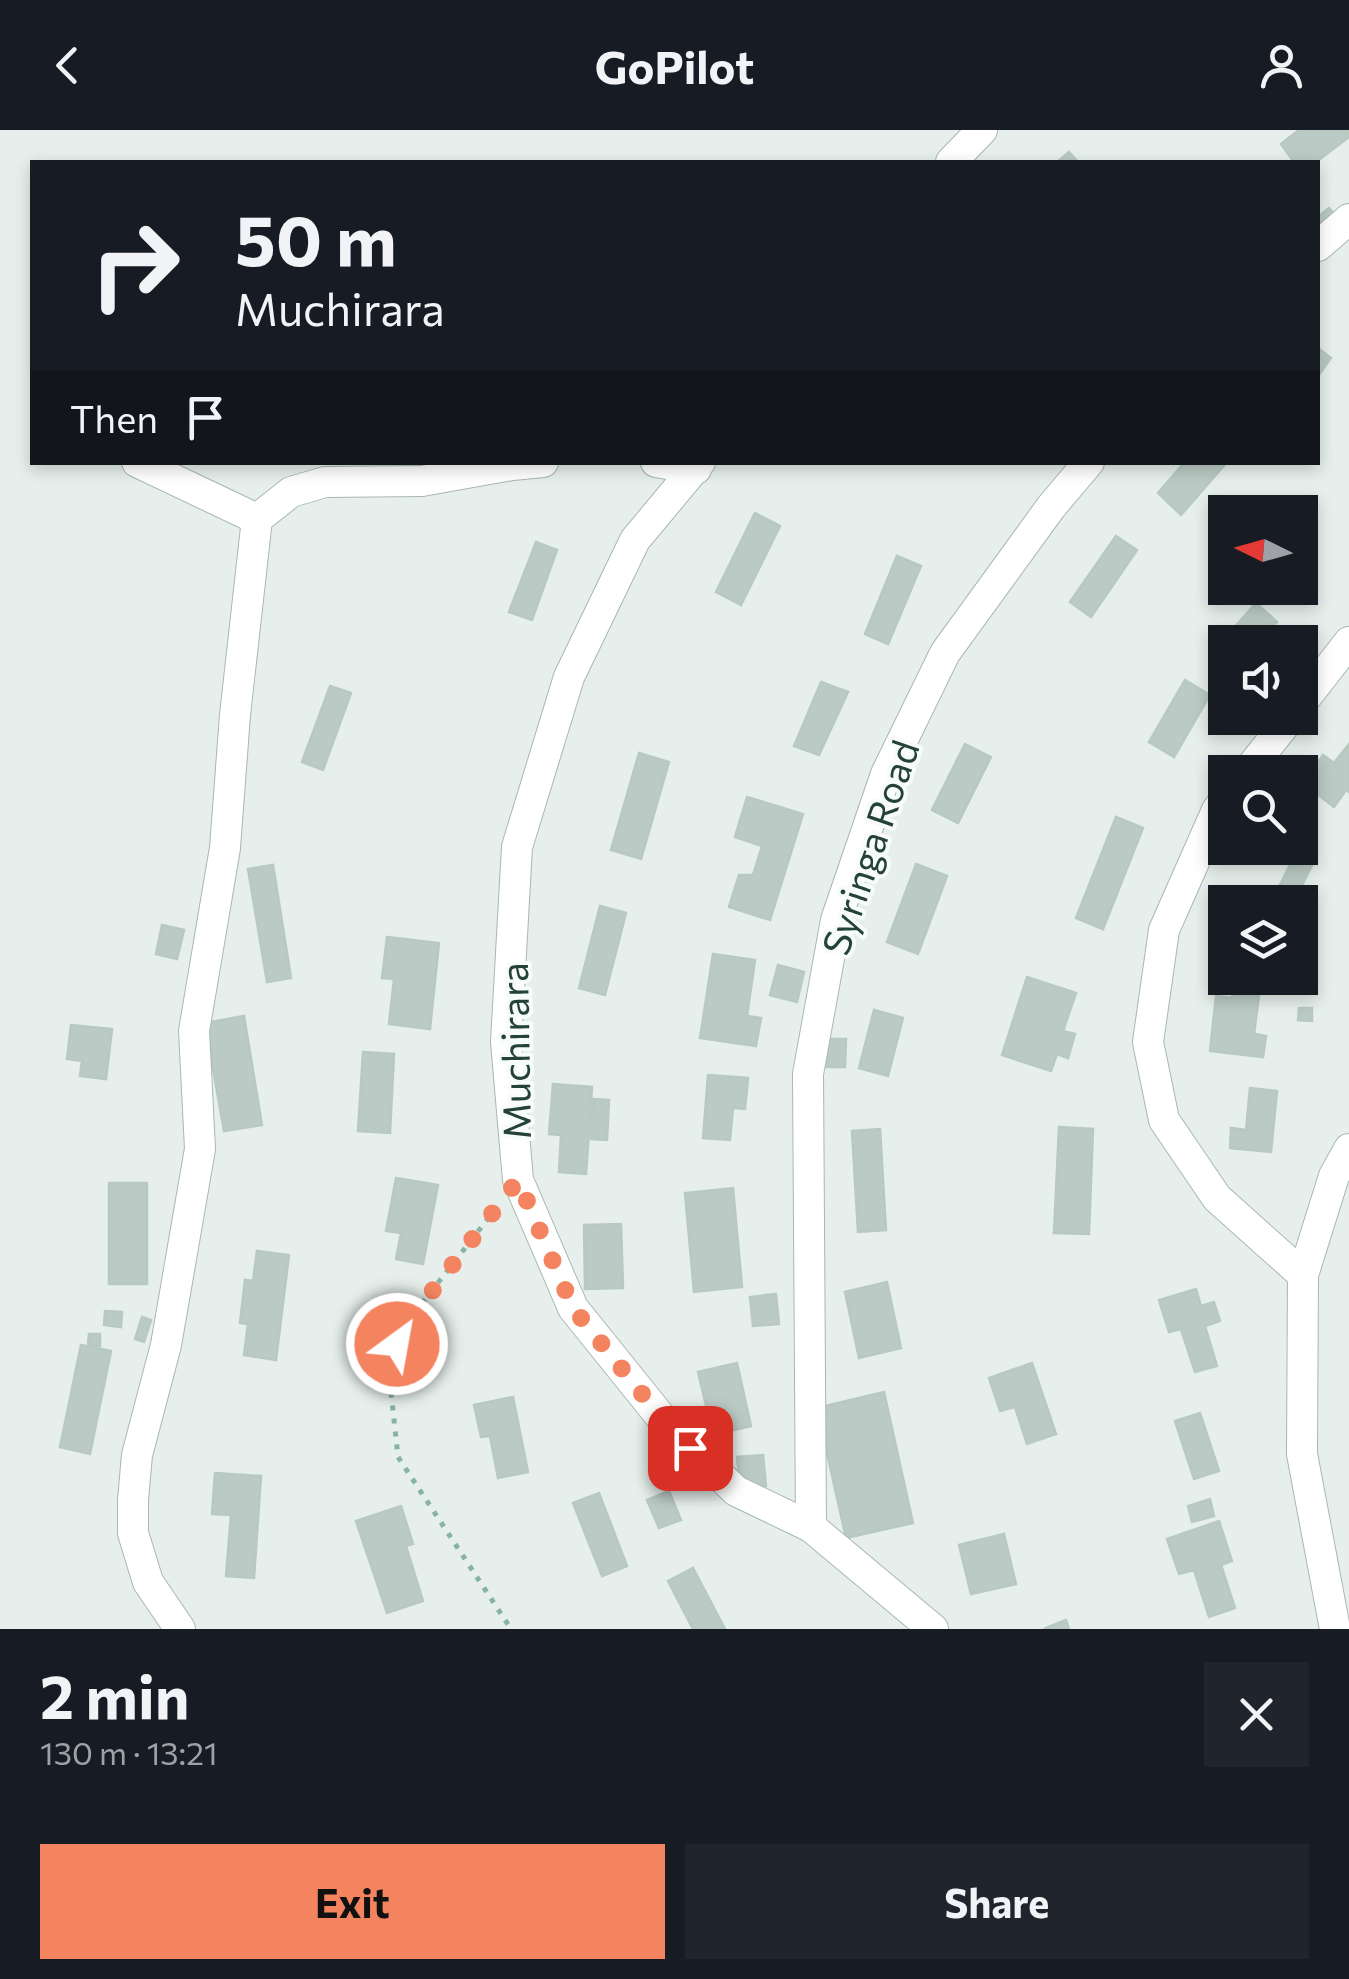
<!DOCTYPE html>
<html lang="en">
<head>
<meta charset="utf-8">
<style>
  :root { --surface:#171b24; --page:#20242c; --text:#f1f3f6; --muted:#9ea1a6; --accent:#f4845f }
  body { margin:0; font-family:Commissioner,sans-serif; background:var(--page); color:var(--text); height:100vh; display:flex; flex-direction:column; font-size:38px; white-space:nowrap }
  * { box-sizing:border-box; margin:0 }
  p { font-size:32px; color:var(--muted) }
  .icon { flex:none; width:55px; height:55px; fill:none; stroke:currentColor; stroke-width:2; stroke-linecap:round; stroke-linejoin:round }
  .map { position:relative; height:1499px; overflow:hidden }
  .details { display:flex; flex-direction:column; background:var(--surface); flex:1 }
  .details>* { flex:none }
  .banner { position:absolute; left:30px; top:30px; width:1290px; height:305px; border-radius:0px; box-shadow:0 5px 15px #0003; background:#171b24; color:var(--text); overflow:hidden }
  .needle { width:65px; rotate:275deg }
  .fabs { position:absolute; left:1208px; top:365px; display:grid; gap:20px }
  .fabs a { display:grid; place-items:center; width:110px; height:110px; border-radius:0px; background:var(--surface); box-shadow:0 5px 15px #0003; font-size:50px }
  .pin { position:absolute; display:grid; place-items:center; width:85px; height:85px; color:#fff; margin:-42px; border-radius:20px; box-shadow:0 5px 15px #0006 }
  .me { position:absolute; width:110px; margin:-55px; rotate:32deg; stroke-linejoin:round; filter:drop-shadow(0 0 8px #0008) }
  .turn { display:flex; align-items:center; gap:35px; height:210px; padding:0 40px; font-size:45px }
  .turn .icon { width:130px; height:130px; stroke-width:2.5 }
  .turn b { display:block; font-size:70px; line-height:85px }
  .then { display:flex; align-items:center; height:95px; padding:0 40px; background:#0003; gap:20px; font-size:38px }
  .round { display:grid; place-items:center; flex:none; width:105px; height:105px; border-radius:0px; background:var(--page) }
  .head { display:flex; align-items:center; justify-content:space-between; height:170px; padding:0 40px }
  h1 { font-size:60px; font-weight:700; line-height:75px }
  .cta { display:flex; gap:20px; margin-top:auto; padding:20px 40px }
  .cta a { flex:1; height:115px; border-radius:0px; background:var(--accent); color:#111; font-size:40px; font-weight:700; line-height:115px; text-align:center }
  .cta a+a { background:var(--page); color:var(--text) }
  header { display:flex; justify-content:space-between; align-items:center; height:130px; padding:0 40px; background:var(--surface); font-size:45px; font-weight:700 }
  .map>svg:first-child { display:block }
  .building { fill:#bbcac4; stroke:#b8c9c2; stroke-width:2.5 }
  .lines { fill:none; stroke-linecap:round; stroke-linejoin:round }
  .street-casing { stroke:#a8b8b2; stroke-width:32 }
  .path { stroke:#86b3a5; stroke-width:5; stroke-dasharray:5 8; stroke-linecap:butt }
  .street { stroke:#fff; stroke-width:30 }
  .route { stroke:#f4845f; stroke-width:18; stroke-dasharray:0 32.4 }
  .labels { text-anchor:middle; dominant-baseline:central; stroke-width:8; stroke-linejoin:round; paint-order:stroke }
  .street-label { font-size:38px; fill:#24423a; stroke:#f7fbf9 }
</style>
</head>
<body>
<header><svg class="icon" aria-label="back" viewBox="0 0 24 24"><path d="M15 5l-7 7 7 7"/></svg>GoPilot<svg class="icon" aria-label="person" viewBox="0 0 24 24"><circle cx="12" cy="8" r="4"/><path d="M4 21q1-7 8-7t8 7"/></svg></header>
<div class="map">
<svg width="1349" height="1499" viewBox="0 0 1349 1499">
  <rect width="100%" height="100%" fill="#e6efeb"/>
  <g class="building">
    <path d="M1299 0H1348L1349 7 1316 32H1294L1281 14Z"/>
    <path d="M1069 22 1078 32H1057Z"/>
    <path d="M1329 78 1338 88 1318 97V87Z"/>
    <path d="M1318 218 1331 228 1318 246Z"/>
    <path d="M1185 332H1227L1181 385 1158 363Z"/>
    <path d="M755 383 780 396 741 475 716 462Z"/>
    <path d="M1116 406 1137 420 1091 487 1070 472Z"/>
    <path d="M536 412 557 420 532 490 509 482Z"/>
    <path d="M897 426 921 436 888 514 865 504Z"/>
    <path d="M1256 473 1277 492 1258 512H1225V539L1210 525Z"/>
    <path d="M1185 550 1210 565 1174 627 1149 612Z"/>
    <path d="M821 552 848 562 819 625 794 616Z"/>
    <path d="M330 556 351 563 323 640 302 632Z"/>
    <path d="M965 614 991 627 958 693 932 680Z"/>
    <path d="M1349 614V662L1346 660 1334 677 1303 653 1323 625 1334 633Z"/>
    <path d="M639 623 669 632 641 729 611 720Z"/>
    <path d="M747 667 803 684 770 790 729 777 739 745H753L762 716 735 707Z"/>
    <path d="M1116 687 1143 698 1103 799 1076 788Z"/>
    <path d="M1294 727 1312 735 1298 763 1280 755Z"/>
    <path d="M916 734 947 746 918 824 887 812Z"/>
    <path d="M273 735 291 848 267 852 248 739Z"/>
    <path d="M600 776 626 783 605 865 579 858Z"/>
    <path d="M162 795 184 800 177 829 156 824Z"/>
    <path d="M387 807 439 813 430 899 389 894 394 849 382 848Z"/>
    <path d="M713 824 755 830 747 886 761 888 756 916 700 908Z"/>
    <path d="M778 835 804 842 797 872 770 865Z"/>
    <path d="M1027 847 1076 863 1063 901 1075 904 1068 928 1057 924 1051 941 1002 925Z"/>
    <path d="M1234 854 1260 857 1254 904 1266 906 1263 927 1210 921 1216 866 1232 868Z"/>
    <path d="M1299 878H1312V891L1298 890Z"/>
    <path d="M874 880 903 888 888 946 859 938Z"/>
    <path d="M244 886 262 995 224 1001 205 893Z"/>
    <path d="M71 895 112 899 106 949 80 946 82 931 67 929Z"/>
    <path d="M822 909H846L845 937H822Z"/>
    <path d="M363 922 394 924 390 1003 358 1001Z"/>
    <path d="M708 945 748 948 745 979 733 978 730 1010 703 1008Z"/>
    <path d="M553 954 592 957 586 1044 559 1042 561 1005 549 1004Z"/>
    <path d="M1250 958 1277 961 1271 1022 1230 1018 1231 998 1246 1000Z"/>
    <path d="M593 969 609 970 607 1010 591 1009Z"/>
    <path d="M1059 997 1093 999 1089 1104 1054 1103Z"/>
    <path d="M880 999 886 1100 858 1102 852 1001Z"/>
    <path d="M396 1048 438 1055 423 1134 396 1129 401 1103 386 1101Z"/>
    <rect x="109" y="1053" width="38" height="101"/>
    <path d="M733 1058 742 1157 694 1162 685 1063Z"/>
    <path d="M621 1094 623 1158 585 1159 584 1095Z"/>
    <path d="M257 1121 289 1125 276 1230 244 1225 248 1194 240 1193 245 1150 253 1151Z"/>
    <path d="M887 1152 901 1218 859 1228 845 1162Z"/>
    <path d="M1196 1159 1201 1176 1214 1172 1220 1191 1205 1196 1217 1236 1195 1242 1181 1199 1169 1202 1159 1170Z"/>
    <path d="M776 1164 779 1194 753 1196 750 1167Z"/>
    <path d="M105 1181 122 1182 121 1197 104 1195Z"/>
    <path d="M142 1187 151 1190 144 1212 135 1209Z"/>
    <path d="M89 1204H100V1216L88 1215Z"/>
    <path d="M81 1215 111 1221 90 1324 60 1317Z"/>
    <path d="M737 1233 751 1296 713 1305 698 1242Z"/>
    <path d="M1032 1233 1056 1304 1027 1314 1015 1277 1000 1281 989 1248Z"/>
    <path d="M884 1262 913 1393 846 1408 817 1278Z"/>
    <path d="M513 1267 528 1342 498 1348 490 1306 481 1307 474 1275Z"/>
    <path d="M1200 1283 1219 1341 1194 1349 1175 1291Z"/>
    <path d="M763 1325 766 1356 740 1358 737 1327Z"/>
    <path d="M215 1343 261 1346 254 1448 226 1446 231 1385 212 1384Z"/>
    <path d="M669 1361 681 1390 659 1398 647 1370Z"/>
    <path d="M599 1363 627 1436 602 1446 573 1373Z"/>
    <path d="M1210 1369 1214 1386 1192 1392 1188 1376Z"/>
    <path d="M401 1376 413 1414 406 1416 423 1471 387 1483 356 1391Z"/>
    <path d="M1219 1391 1232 1431 1221 1435 1235 1478 1209 1487 1194 1440 1179 1444 1167 1409Z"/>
    <path d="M1004 1404 1016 1454 971 1464 959 1415Z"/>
    <path d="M693 1438 725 1499H693L668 1451Z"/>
    <path d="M1066 1490 1069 1499H1044Z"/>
  </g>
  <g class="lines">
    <defs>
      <g id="street">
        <path d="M951 32 982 0"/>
        <path d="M1318 116 1349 89"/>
        <path d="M137 332 257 389"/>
        <path d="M656 332 696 339"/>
        <path d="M700 332 635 410 569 547 517 717 506 912 518 1050 573 1178 668 1296 736 1361 811 1397 933 1499"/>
        <path d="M1300 575 1349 512"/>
        <path d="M1247 642 1290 588"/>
        <path d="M1225 670 1217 680 1164 800 1148 912 1164 990 1217 1068 1303 1145"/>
        <path d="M811 1397 808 944 836 790 886 644 945 523 1051 377 1089 332"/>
        <path d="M180 1499 148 1452 133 1403V1370L137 1325 166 1215 200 1019 194 901 225 718 235 585 257 389 291 362 325 352 422 351 512 335 543 332"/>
        <path d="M1335 1499 1302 1324 1303 1145 1334 1046 1349 1019"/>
      </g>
    </defs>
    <use href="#street" class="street-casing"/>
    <path class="path" d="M497 1077 405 1195 388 1234 398 1327 511 1499"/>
    <use href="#street" class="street"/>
  </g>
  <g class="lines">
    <path class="route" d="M397 1214 406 1195 518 1050 573 1178 668 1296 690 1318"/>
  </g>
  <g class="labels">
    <g class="street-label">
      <text transform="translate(869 717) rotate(-71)">Syringa Road</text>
      <text transform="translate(514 921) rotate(-91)">Muchirara</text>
    </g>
  </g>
</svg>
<div class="fabs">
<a><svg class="needle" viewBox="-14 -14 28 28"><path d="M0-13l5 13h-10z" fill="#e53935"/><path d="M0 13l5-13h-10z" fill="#9ea1a6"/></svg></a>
<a><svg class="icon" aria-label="sound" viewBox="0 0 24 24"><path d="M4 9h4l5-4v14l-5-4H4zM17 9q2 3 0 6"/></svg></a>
<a><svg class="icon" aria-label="search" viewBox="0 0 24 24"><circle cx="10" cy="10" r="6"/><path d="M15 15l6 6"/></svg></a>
<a><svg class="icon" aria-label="layers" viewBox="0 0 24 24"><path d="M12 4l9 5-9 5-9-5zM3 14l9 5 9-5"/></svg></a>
</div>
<div class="pin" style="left:690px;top:1318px;background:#d93025"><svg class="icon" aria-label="arrive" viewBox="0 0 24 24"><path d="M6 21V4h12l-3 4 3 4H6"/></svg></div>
<svg class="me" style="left:397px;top:1214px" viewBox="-20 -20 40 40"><circle r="17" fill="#f4845f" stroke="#fff" stroke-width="3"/><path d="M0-11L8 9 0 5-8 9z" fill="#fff"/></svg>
<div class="banner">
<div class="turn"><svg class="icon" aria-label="right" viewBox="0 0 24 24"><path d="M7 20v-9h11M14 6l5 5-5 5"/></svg><div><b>50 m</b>Muchirara</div></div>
<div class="then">Then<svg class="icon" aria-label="arrive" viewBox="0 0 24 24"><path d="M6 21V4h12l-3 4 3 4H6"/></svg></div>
</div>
</div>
<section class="details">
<div class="head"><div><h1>2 min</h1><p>130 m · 13:21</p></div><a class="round"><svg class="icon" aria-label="close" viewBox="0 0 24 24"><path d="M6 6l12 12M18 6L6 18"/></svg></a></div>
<div class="cta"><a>Exit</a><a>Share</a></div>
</section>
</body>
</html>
